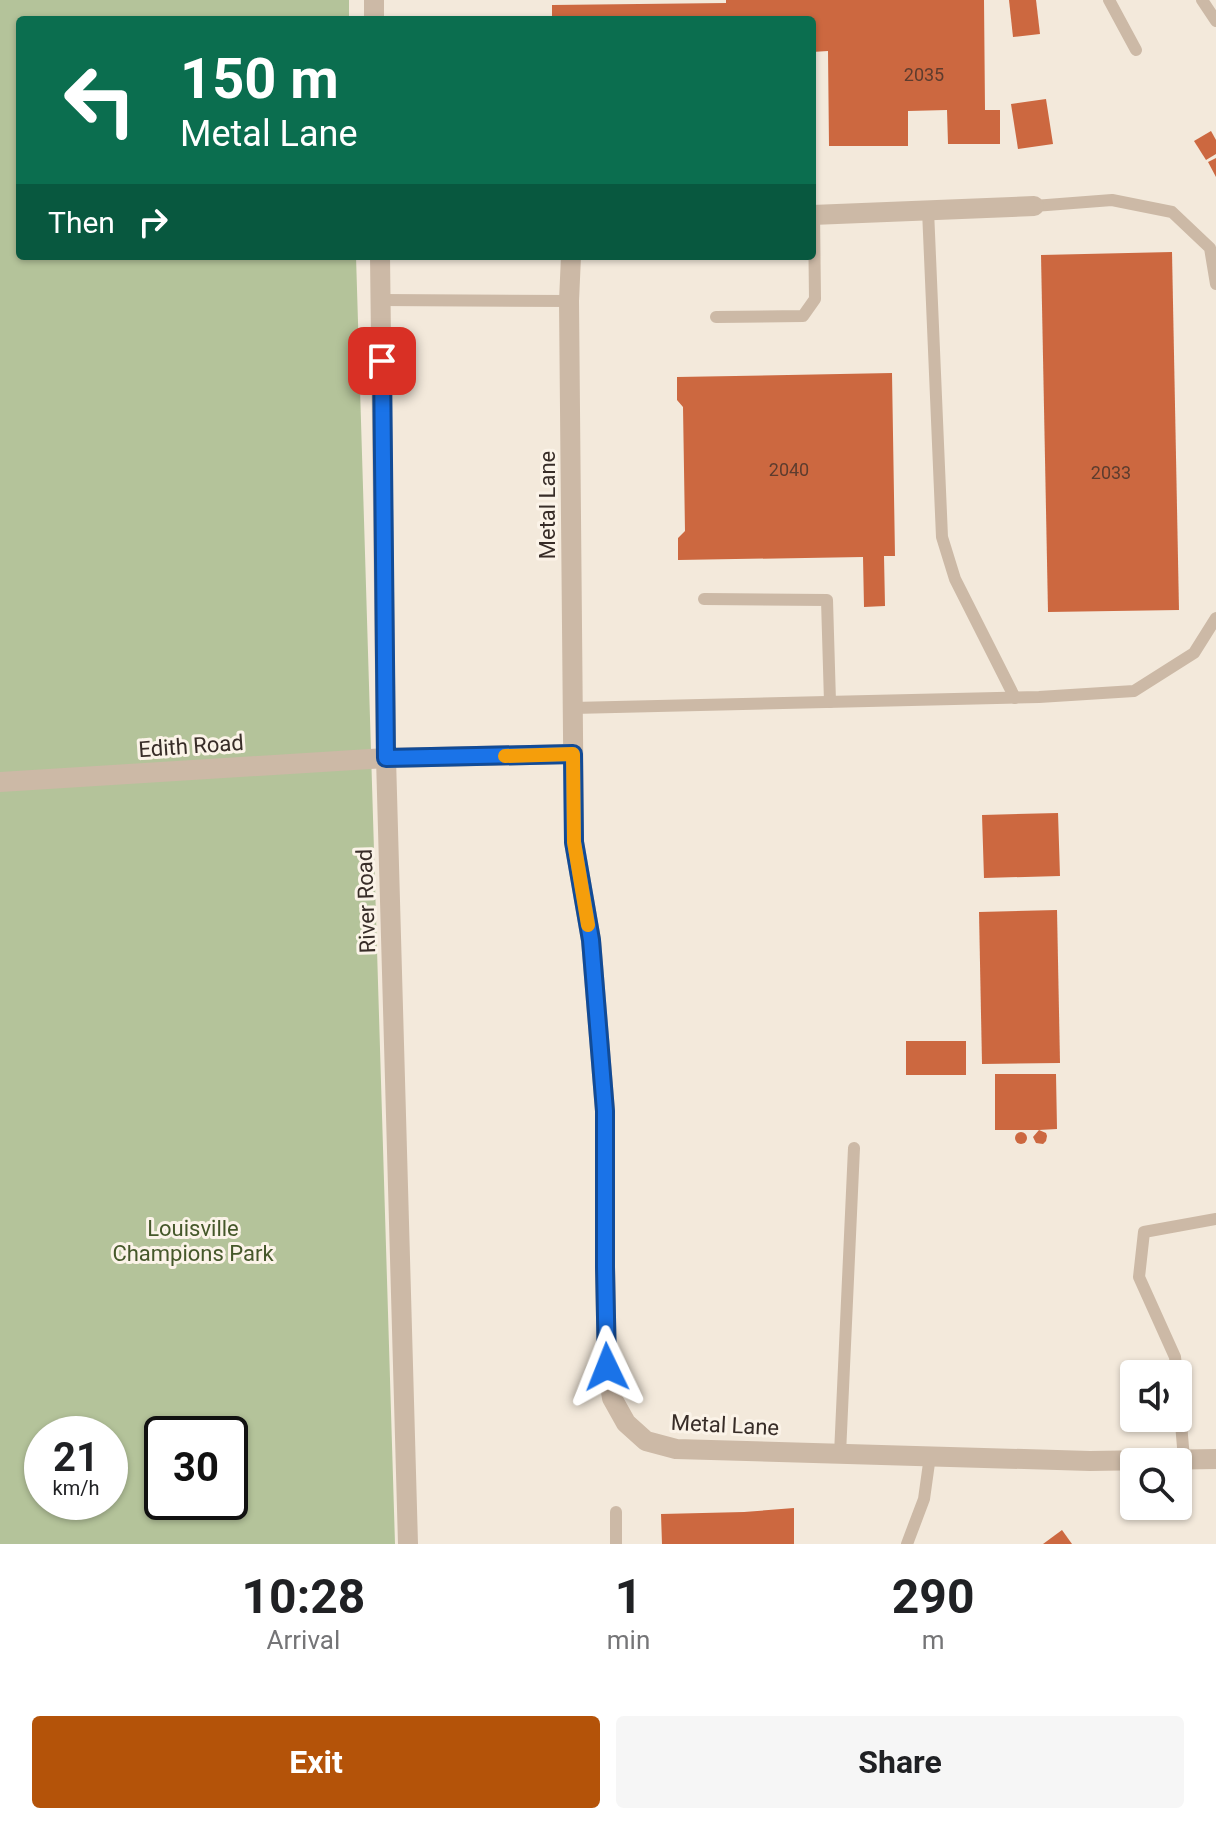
<!DOCTYPE html>
<html lang="en">
<head>
<meta charset="utf-8">
<style>
  :root { --surface:#fff; --page:#f6f6f6; --text:#202124; --muted:#757577; --accent:#b45309 }
  body { margin:0; font-family:Roboto,sans-serif; background:var(--page); color:var(--text); height:100vh; display:flex; flex-direction:column; font-size:30px; white-space:nowrap }
  * { box-sizing:border-box; margin:0 }
  p { font-size:26px; color:var(--muted) }
  .icon { flex:none; width:44px; height:44px; fill:none; stroke:currentColor; stroke-width:2; stroke-linecap:round; stroke-linejoin:round }
  .map { position:relative; height:1544px; overflow:hidden }
  .details { display:flex; flex-direction:column; background:var(--surface); flex:1 }
  .details>* { flex:none }
  .hud { position:absolute; left:16px; top:16px; width:800px; height:244px; border-radius:8px; box-shadow:0 2px 6px #0004; background:#0b6e4f; color:#fff; overflow:hidden }
  .tools { position:absolute; left:1120px; top:1360px; display:grid; gap:16px }
  .tools a { display:grid; place-items:center; width:72px; height:72px; border-radius:8px; background:var(--surface); box-shadow:0 2px 6px #0004; font-size:40px }
  .speed { position:absolute; left:24px; top:1416px; display:flex; gap:16px; font-size:40px; font-weight:700; text-align:center }
  .speed>* { display:grid; place-content:center; width:104px; height:104px; border-radius:50%; background:var(--surface); box-shadow:0 2px 6px #0004; line-height:1 }
  .speed small { font-size:20px; font-weight:400 }
  .speed .limit { border:4px solid #111; border-radius:12px; background:#fff; color:#111 }
  .pin { position:absolute; display:grid; place-items:center; width:68px; height:68px; color:#fff; margin:-34px; border-radius:16px; box-shadow:0 4px 12px #0006 }
  .me { position:absolute; width:88px; margin:-44px; rotate:358deg; stroke-linejoin:round; filter:drop-shadow(0 0 6px #0008) }
  .turn { display:flex; align-items:center; gap:28px; height:168px; padding:0 32px; font-size:36px }
  .turn .icon { width:104px; height:104px; stroke-width:2.5 }
  .turn b { display:block; font-size:56px; line-height:68px }
  .then { display:flex; align-items:center; height:76px; padding:0 32px; background:#0003; gap:16px; font-size:30px }
  .eta { display:flex; justify-content:space-evenly; align-items:center; height:136px; text-align:center }
  .eta b { font-size:48px; font-weight:700; line-height:56px }
  .primary-button { display:flex; gap:16px; margin-top:auto; padding:16px 32px }
  .primary-button a { flex:1; height:92px; border-radius:8px; background:var(--accent); color:#fff; font-size:32px; font-weight:700; line-height:92px; text-align:center }
  .primary-button a+a { background:var(--page); color:var(--text) }
  .map>svg:first-child { display:block }
  .green { fill:#b4c39a; fill-rule:evenodd }
  .building { fill:#cc6840 }
  .lines { fill:none; stroke-linecap:round; stroke-linejoin:round }
  .service { stroke:#ccb9a6; stroke-width:12 }
  .minor { stroke:#ccb9a6; stroke-width:20 }
  .tertiary { stroke:#ccb9a6; stroke-width:20 }
  .route-casing { stroke:#114b97; stroke-width:20 }
  .route { stroke:#1a73e8; stroke-width:14 }
  .slow { stroke:#f59e0b; stroke-width:14 }
  .labels { text-anchor:middle; dominant-baseline:central; stroke-width:6; stroke-linejoin:round; paint-order:stroke }
  .number-label { font-size:18px; fill:#5d3c2e }
  .street-label { font-size:22px; fill:#382d28; stroke:#fbf3e8 }
  .park-label { font-size:22px; fill:#45582a; stroke:#fbf3e8 }
</style>
</head>
<body>
<div class="map">
<svg width="1216" height="1544" viewBox="0 0 1216 1544">
  <rect width="100%" height="100%" fill="#f3e9db"/>
  <path class="green" d="M0 0H349V20H20V256H356L395 1544H0ZM42 1434H110V1502H42ZM162 1434H230V1502H162Z"/>
  <g class="building">
    <path d="M726 0H984L985 110H1000V144H948L947 110 908 111V146H829L828 51 812 52V20H552V5L726 3Z"/>
    <path d="M1009 0H1036L1040 34 1013 37Z"/>
    <path d="M1046 99 1053 144 1018 149 1011 104Z"/>
    <path d="M1211 131 1216 140V154L1206 160 1194 141Z"/>
    <path d="M1216 158V177L1208 162Z"/>
    <path d="M1172 252 1179 610 1048 612 1041 255Z"/>
    <path d="M892 373 895 556H884L885 606 864 607 863 557 678 560V538L685 531 683 407 677 400V377Z"/>
    <path d="M1058 813 1060 876 984 878 982 815Z"/>
    <path d="M1057 910 1060 1063 982 1064 979 912Z"/>
    <rect x="906" y="1041" width="60" height="34"/>
    <path d="M995 1074H1056L1057 1129 1039 1130 1046 1133 1047 1136 1046 1141 1043 1144 1036 1143 1033 1137 1039 1130H995Z"/>
    <circle cx="1021" cy="1138" r="6"/>
    <path d="M794 1508V1544H662L661 1514 744 1512Z"/>
    <path d="M1062 1530 1072 1544H1043Z"/>
  </g>
  <g class="lines">
    <g class="service">
      <path d="M1109 0 1136 50"/>
      <path d="M1202 0 1216 21"/>
      <path d="M1034 206 1112 200 1172 212 1210 248 1216 284"/>
      <path d="M928 210 942 537 955 579 1015 698"/>
      <path d="M381 300 569 301"/>
      <path d="M716 317 803 316 815 299 814 215"/>
      <path d="M704 599 827 600 830 702"/>
      <path d="M573 708 1039 697 1134 691 1194 653 1216 618"/>
      <path d="M1177 1374 1175 1357 1139 1277 1144 1232 1216 1219"/>
      <path d="M1178 1388 1184 1459"/>
      <path d="M840 1454 854 1148"/>
      <path d="M616 1512V1544"/>
      <path d="M907 1544 924 1499 930 1456"/>
    </g>
    <g class="minor">
      <path d="M812 215 1034 206"/>
      <path d="M571 256 569 301 574 842 591 940 605 1111V1267L607 1367 612 1398 626 1423 646 1441 676 1449 1090 1461 1216 1459"/>
      <path d="M386 758 573 754"/>
    </g>
    <g class="tertiary">
      <path d="M374 0V20"/>
      <path d="M380 256 386 758 408 1544"/>
      <path d="M0 782 386 758"/>
    </g>
  </g>
  <g class="lines">
    <defs>
      <path id="route" d="M382 361 386 758 573 754 574 842 591 940 605 1111V1267L607 1367"/>
    </defs>
    <use href="#route" class="route-casing"/>
    <use href="#route" class="route"/>
    <path class="slow" d="M505 756 573 754 574 842 588 925"/>
  </g>
  <g class="labels">
    <g class="number-label">
      <text x="924" y="74">2035</text>
      <text x="789" y="469">2040</text>
      <text x="1111" y="472">2033</text>
    </g>
    <g class="street-label">
      <text transform="translate(547 505) rotate(-90)">Metal Lane</text>
      <text transform="translate(191 746) rotate(-4)">Edith Road</text>
      <text transform="translate(366 901) rotate(-92)">River Road</text>
      <text transform="translate(725 1425) rotate(3)">Metal Lane</text>
    </g>
    <g class="park-label">
      <text x="193" y="1228">Louisville<tspan x="193" dy="25">Champions Park</tspan></text>
    </g>
  </g>
</svg>
<div class="tools">
<a><svg class="icon" aria-label="sound" viewBox="0 0 24 24"><path d="M4 9h4l5-4v14l-5-4H4zM17 9q2 3 0 6"/></svg></a>
<a><svg class="icon" aria-label="search" viewBox="0 0 24 24"><circle cx="10" cy="10" r="6"/><path d="M15 15l6 6"/></svg></a>
</div>
<div class="speed"><div>21<small>km/h</small></div><div class="limit">30</div></div>
<div class="pin" style="left:382px;top:361px;background:#d93025"><svg class="icon" aria-label="arrive" viewBox="0 0 24 24"><path d="M6 21V4h12l-3 4 3 4H6"/></svg></div>
<svg class="me" style="left:607px;top:1367px" viewBox="-20 -20 40 40"><path d="M0-17L14 15 0 8-14 15z" fill="#1a73e8" stroke="#fff" stroke-width="4"/></svg>
<div class="hud">
<div class="turn"><svg class="icon" aria-label="left" viewBox="0 0 24 24"><path d="M17 20v-9H6M10 6l-5 5 5 5"/></svg><div><b>150 m</b>Metal Lane</div></div>
<div class="then">Then<svg class="icon" aria-label="right" viewBox="0 0 24 24"><path d="M7 20v-9h11M14 6l5 5-5 5"/></svg></div>
</div>
</div>
<section class="details">
<div class="eta">
<div><b>10:28</b><p>Arrival</p></div>
<div><b>1</b><p>min</p></div>
<div><b>290</b><p>m</p></div>
</div>
<div class="primary-button"><a>Exit</a><a>Share</a></div>
</section>
</body>
</html>
